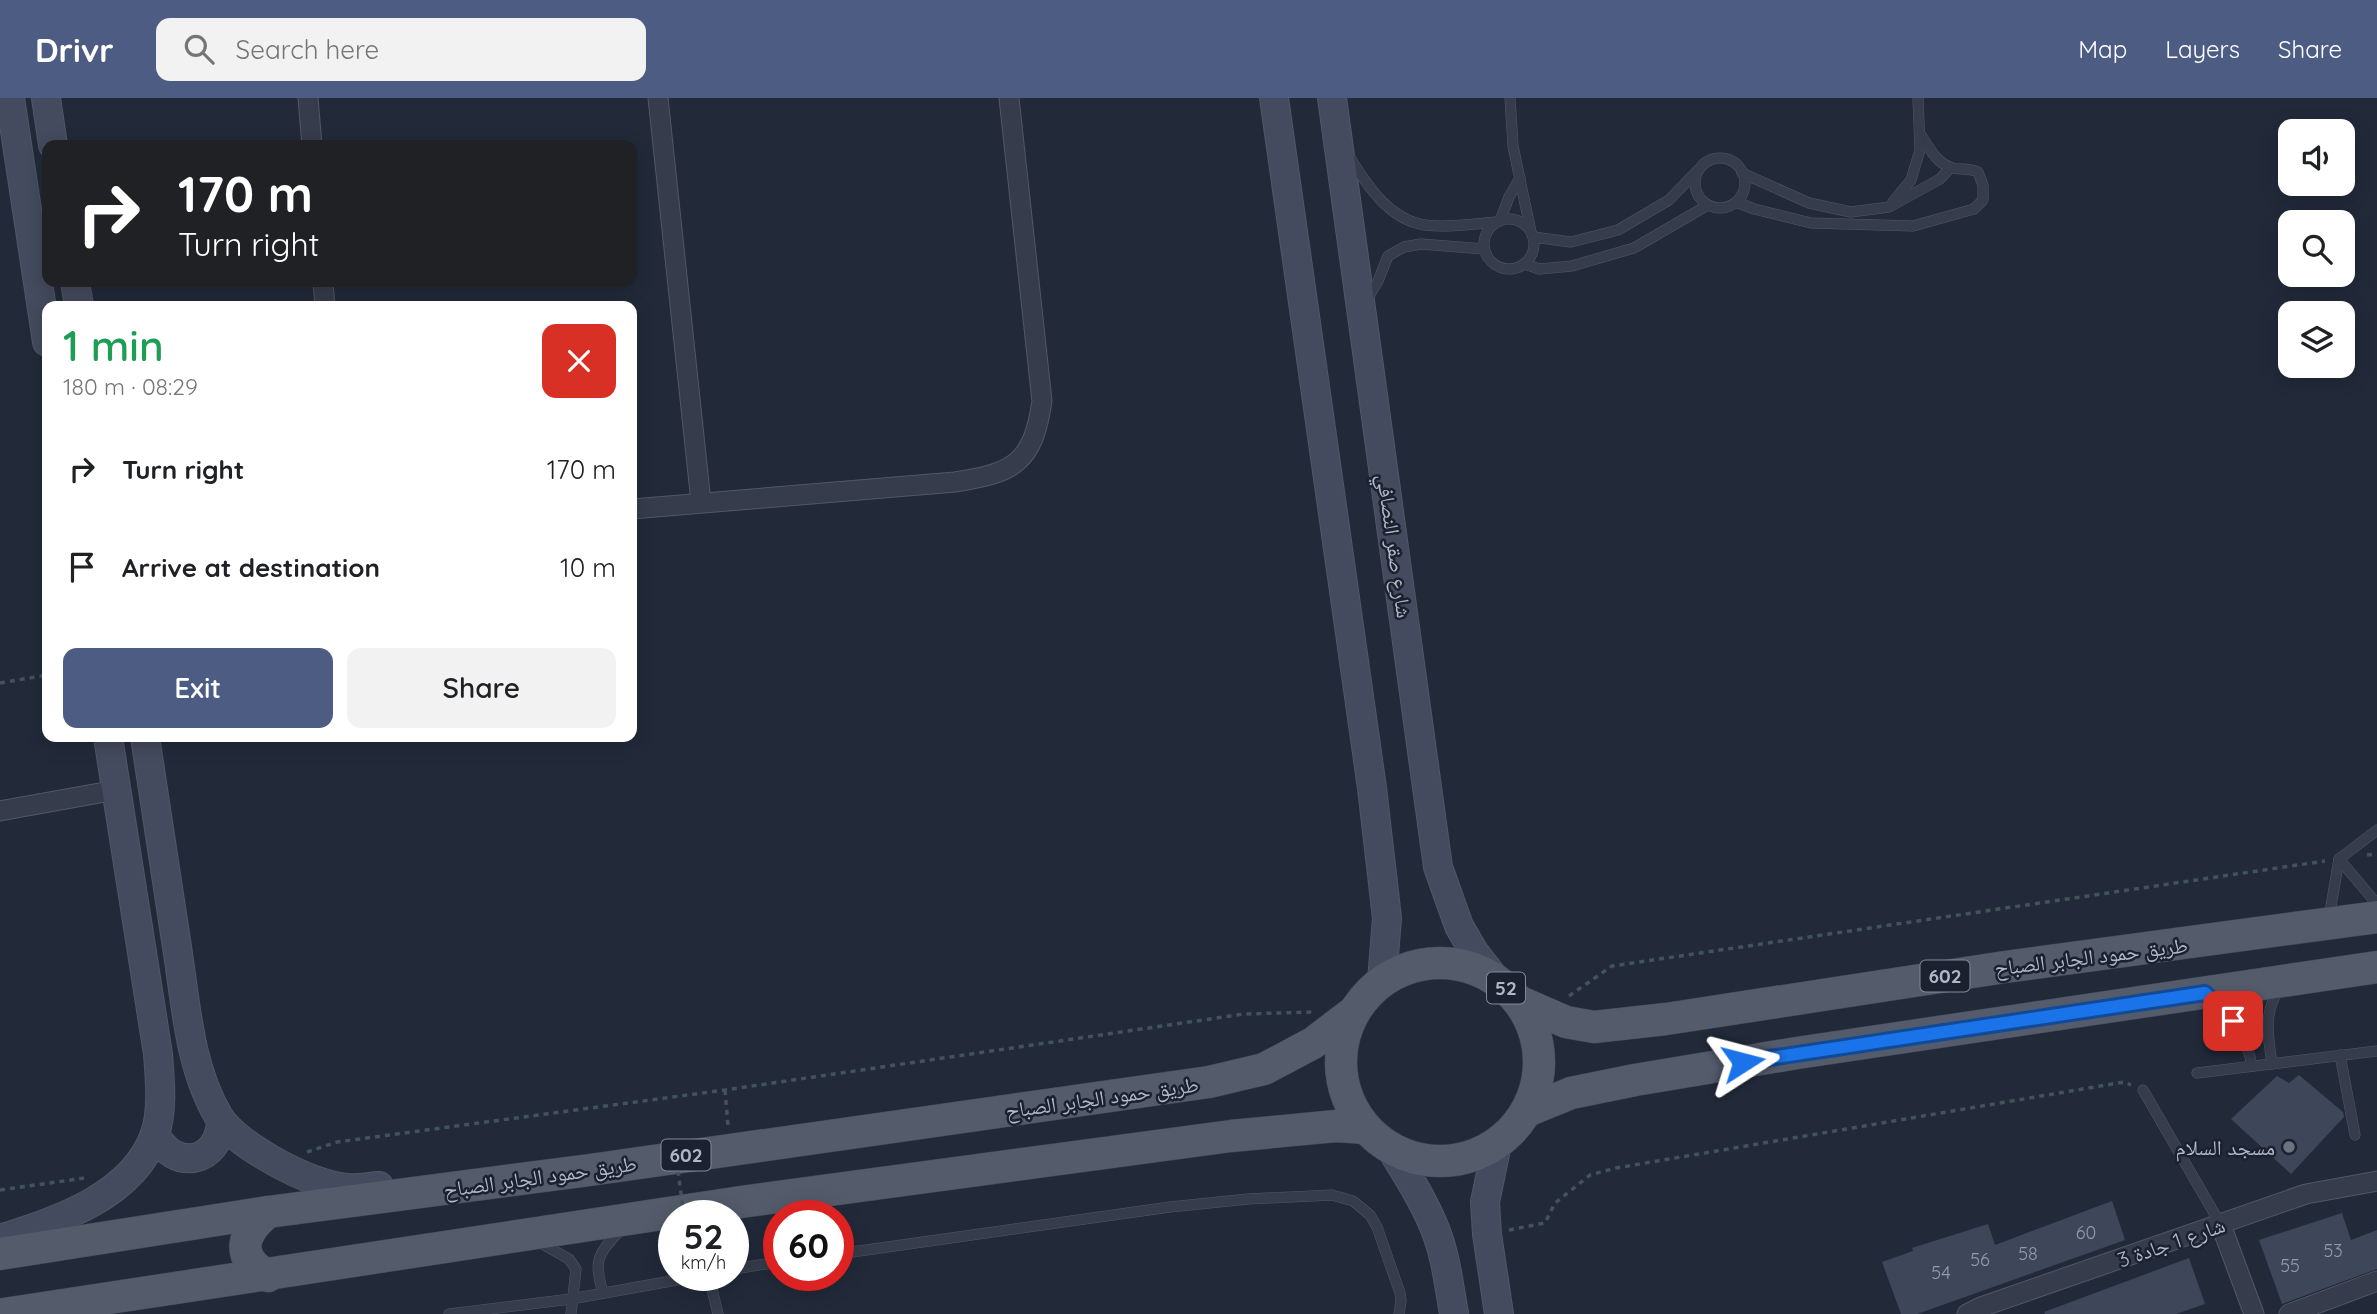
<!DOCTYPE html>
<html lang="en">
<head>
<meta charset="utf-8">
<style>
  :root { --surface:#fff; --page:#f2f2f2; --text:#202124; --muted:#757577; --accent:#4d5c83 }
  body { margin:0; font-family:Quicksand,"Noto Naskh Arabic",sans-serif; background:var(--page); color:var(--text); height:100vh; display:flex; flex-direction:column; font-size:26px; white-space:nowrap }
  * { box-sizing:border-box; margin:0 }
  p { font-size:23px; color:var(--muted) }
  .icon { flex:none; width:38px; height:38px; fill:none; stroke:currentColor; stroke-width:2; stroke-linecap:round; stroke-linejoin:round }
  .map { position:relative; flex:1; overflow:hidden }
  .panel { position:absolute; left:42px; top:203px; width:595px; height:441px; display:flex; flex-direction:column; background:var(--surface); border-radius:14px; box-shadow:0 4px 18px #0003 }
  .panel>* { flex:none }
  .guide { position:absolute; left:42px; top:42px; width:595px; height:147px; border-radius:14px; box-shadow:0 4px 18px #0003; background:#202124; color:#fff; overflow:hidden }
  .fabs { position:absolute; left:2278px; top:21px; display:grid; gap:14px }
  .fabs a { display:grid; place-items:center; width:77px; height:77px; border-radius:14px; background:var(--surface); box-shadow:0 4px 18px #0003; font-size:35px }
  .speed { position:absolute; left:658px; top:1102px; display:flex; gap:14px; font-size:35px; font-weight:700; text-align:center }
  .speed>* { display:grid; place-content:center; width:91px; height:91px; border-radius:50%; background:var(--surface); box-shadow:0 4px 18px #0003; line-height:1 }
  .speed small { font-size:18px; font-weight:400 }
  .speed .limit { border:10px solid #d22; background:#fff; color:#111 }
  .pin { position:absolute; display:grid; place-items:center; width:60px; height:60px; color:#fff; margin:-30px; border-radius:14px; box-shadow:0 4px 10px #0006 }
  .me { position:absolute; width:77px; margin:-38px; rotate:81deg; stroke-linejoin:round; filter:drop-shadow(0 0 5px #0008) }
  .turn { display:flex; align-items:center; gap:24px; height:147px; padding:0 21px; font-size:32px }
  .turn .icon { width:91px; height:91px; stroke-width:2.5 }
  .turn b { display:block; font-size:49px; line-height:60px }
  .round { display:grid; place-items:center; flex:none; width:74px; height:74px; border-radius:14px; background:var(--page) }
  .summary { display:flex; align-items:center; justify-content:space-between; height:119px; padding:0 21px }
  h1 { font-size:42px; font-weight:600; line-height:52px; color:#1e9e55 }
  .action { display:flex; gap:14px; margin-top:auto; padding:14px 21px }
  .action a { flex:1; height:80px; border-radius:14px; background:var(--accent); color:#fff; font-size:28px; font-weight:600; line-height:80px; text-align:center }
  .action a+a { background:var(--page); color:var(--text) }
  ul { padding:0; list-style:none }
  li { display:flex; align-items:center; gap:21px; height:98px; padding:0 21px }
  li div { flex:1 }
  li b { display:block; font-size:26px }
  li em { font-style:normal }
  header { display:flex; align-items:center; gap:42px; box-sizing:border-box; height:98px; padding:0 35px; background:var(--accent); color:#fff }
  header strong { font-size:33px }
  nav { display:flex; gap:38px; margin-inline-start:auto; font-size:24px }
  .search { width:490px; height:63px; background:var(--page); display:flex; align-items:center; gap:18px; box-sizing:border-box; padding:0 24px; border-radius:14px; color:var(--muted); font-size:26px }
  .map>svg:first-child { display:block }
  .building { fill:#3e465a }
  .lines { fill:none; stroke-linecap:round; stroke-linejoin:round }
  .lane-casing { stroke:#515765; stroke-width:11 }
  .street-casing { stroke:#515765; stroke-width:21 }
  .secondary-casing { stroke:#515765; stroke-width:30 }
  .primary-casing { stroke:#3f4554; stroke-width:33 }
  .path { stroke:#425359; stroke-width:3.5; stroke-dasharray:5 5; stroke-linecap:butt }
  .lane { stroke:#363c4b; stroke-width:10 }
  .street { stroke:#363c4b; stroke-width:19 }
  .secondary { stroke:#444b5e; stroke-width:28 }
  .primary { stroke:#545b6b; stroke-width:32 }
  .path-bridge { stroke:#425359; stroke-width:3.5; stroke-dasharray:5 5; stroke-linecap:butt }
  .route-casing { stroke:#114b97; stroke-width:18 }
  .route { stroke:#1a73e8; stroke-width:12 }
  .worship-dot { fill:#6b7280; stroke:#1b212f; stroke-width:2.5 }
  .labels { text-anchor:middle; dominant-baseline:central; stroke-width:5; stroke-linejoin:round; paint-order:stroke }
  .number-label { font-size:18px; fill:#949bac }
  .shield { fill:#1b212f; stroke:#848a99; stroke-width:2 }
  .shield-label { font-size:19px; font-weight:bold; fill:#b1b7c7 }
  .street-label { font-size:21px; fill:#b1b7c7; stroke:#1b212f }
  .poi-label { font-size:21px; fill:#b1b7c7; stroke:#1b212f; text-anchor:end }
</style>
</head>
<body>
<header>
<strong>Drivr</strong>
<div class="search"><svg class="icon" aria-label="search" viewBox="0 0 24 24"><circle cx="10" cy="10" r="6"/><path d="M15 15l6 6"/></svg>Search here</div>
<nav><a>Map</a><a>Layers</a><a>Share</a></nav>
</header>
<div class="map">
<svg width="2377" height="1216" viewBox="0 0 2377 1216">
  <rect width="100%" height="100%" fill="#222a3a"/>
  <g class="building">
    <path d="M2299 977 2343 1014 2344 1019 2291 1076 2231 1021 2277 978 2289 985Z"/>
    <path d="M2112 1103 2125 1142 1917 1216H1901L1882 1164 1913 1153 1912 1150 1988 1126 1995 1147Z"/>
    <path d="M2342 1115 2351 1142 2377 1132V1171L2282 1206 2259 1142Z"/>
    <path d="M2189 1160 2205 1206 2176 1216H2045L2044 1214Z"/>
  </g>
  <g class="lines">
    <defs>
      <g id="lane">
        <path d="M1510 0 1513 48 1531 134"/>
        <path d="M1349 58C1366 86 1389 122 1425 127 1448 130 1473 126 1497 124"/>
        <circle cx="1720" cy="85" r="25"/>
        <path d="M1742 75 1809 105 1851 114 1889 109 1940 81 1950 70"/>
        <path d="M1736 104 1754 111 1811 125 1913 128 1974 111 1983 102V87L1978 74C1966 69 1959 73 1950 69 1935 64 1928 47 1920 36"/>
        <path d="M1893 104 1911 82 1920 52 1918 0"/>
        <circle cx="1509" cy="146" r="25"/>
        <path d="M1500 123 1509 99 1520 80"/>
        <path d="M1533 139 1571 144 1618 132 1669 102 1698 72"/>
        <path d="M1525 166 1539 171 1572 168 1634 150 1708 107"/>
        <path d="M1366 203 1378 183 1388 158 1404 149 1421 146 1484 151"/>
        <path d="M2339 761 2377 806"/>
        <path d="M2329 820 2339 761 2377 732"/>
        <path d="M2210 900C2232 921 2247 938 2252 968"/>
        <path d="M2340 957 2355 1037"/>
        <path d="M2272 966C2268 937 2263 915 2280 889"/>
        <path d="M2197 975 2377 953"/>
        <path d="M2143 992 2221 1127"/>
        <path d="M537 1143 569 1161 576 1171 571 1216"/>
        <path d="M838 1156 1170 1109 1248 1101 1332 1097 1353 1103 1370 1117 1377 1129 1400 1195 1401 1203 1399 1216"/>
        <path d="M733 1171 779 1164"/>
        <path d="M709 1178 718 1216"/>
        <path d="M603 1195C593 1160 598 1157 621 1131"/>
        <path d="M449 1216 571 1201 699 1178"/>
      </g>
      <g id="street">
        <path d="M308 0 312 47"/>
        <path d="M658 0 701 404"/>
        <path d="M323 184 325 208"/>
        <path d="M632 411 955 384C1014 375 1033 365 1042 303L1009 0"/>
        <path d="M0 713 116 692"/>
        <path d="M2221 1127 2254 1216"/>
        <path d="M1967 1216 1981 1209 2306 1096 2377 1083"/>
        <path d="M2289 1216 2377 1183"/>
      </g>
      <g id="secondary">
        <path d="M10 0 47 244"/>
        <path d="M46 0 53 47"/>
        <path d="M1274 0 1372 690 1387 820 1382 883"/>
        <path d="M1332 0 1438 769 1459 828 1474 854 1496 882"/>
        <path d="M75 184 79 208"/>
        <path d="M145 639C156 709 167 779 177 849 186 906 189 969 219 1019 237 1048 312 1088 347 1090 357 1091 368 1089 379 1088"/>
        <path d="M155 1036C174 1074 220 1066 221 1022"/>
        <path d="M1497 1046 1485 1104 1487 1136 1499 1216"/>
        <path d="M1391 1051C1407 1077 1424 1103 1435 1131 1446 1158 1449 1188 1454 1216"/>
        <path d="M0 1141C56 1123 133 1099 155 1036 163 1012 160 982 158 956L108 639"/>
      </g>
      <g id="primary">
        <circle cx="1440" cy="964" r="99"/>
        <path d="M1518 903 1566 924 1594 929 1666 921 2005 869 2377 819"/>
        <path d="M1527 1013 1571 995 1635 982 1797 955 2377 869"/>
        <path d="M268 1114C242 1135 234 1159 268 1178"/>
        <path d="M0 1156 268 1114 590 1072 1209 984 1264 971 1313 945 1355 913"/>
        <path d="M4 1216 741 1104 1231 1038 1336 1028 1366 1030"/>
      </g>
    </defs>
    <use href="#lane" class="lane-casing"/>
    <use href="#street" class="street-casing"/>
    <use href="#secondary" class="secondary-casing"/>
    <use href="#primary" class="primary-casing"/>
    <g class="path">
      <path d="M0 585 47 577"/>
      <path d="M2367 757 2377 756"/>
      <path d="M1569 898 1612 868 2325 763"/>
      <path d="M725 992 728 1028"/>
      <path d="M307 1054 337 1044 725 992 1244 916 1314 914"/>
      <path d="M0 1092 85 1080"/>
      <path d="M743 1129 746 1156"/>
      <path d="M1509 1132 1545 1125 1555 1105 1590 1077 1616 1070 2124 984 2131 987"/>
    </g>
    <use href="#lane" class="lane"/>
    <use href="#street" class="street"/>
    <use href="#secondary" class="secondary"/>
    <use href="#primary" class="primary"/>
    <path class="path-bridge" d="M674 1043 684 1118"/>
  </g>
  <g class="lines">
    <defs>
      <path id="route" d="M1743 964 2205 895 2233 923"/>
    </defs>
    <use href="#route" class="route-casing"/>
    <use href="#route" class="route"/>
  </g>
  <circle class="worship-dot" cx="2289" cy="1049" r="7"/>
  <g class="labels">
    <g class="number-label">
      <text x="2086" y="1134">60</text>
      <text x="2333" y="1152">53</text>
      <text x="2028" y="1155">58</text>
      <text x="1980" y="1161">56</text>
      <text x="2290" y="1167">55</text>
      <text x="1941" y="1174">54</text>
    </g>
    <g class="shield">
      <rect x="1920.5" y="862.5" width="49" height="31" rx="5"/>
      <rect x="1487" y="874.5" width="38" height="31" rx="5"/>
      <rect x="661.5" y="1041.5" width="49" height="31" rx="5"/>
    </g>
    <g class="shield-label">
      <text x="1945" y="878">602</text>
      <text x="1506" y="890">52</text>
      <text x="686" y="1057">602</text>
    </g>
    <g class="street-label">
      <text transform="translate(1395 448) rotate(82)">شارع صقر النصافي</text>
      <text transform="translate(2091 858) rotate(-7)">طريق حمود الجابر الصباح</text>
      <text transform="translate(1102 999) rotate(-8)">طريق حمود الجابر الصباح</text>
      <text transform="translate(540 1078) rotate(-8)">طريق حمود الجابر الصباح</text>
      <text transform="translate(2171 1144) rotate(-19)">شارع 1 جادة 3</text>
    </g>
    <g class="poi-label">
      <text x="2275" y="1049">مسجد السلام</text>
    </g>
  </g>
</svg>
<div class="fabs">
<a><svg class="icon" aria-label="sound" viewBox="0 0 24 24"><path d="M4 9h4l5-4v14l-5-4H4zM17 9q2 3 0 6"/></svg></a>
<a><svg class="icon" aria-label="search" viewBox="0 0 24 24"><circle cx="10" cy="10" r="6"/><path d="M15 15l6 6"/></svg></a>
<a><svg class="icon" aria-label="layers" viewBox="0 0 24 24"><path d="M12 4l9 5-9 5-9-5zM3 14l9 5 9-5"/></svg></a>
</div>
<div class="speed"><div>52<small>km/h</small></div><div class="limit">60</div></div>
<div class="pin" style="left:2233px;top:923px;background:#d93025"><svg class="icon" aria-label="arrive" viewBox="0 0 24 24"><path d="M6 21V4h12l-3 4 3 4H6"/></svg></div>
<svg class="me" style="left:1743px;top:964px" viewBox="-20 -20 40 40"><path d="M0-17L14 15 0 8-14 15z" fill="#1a73e8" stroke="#fff" stroke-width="4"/></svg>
<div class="guide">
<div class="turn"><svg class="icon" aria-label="right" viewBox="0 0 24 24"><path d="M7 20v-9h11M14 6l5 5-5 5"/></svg><div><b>170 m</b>Turn right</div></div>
</div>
<section class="panel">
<div class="summary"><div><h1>1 min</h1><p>180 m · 08:29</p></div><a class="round" style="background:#d93025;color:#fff"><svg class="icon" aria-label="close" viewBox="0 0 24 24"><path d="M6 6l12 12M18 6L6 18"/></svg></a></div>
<ul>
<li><svg class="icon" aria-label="right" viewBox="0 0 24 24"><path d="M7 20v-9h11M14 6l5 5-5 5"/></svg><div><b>Turn right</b></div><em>170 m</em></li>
<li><svg class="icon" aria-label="arrive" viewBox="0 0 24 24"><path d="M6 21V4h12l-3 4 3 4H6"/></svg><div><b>Arrive at destination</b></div><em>10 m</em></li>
</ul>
<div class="action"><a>Exit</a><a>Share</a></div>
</section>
</div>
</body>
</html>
